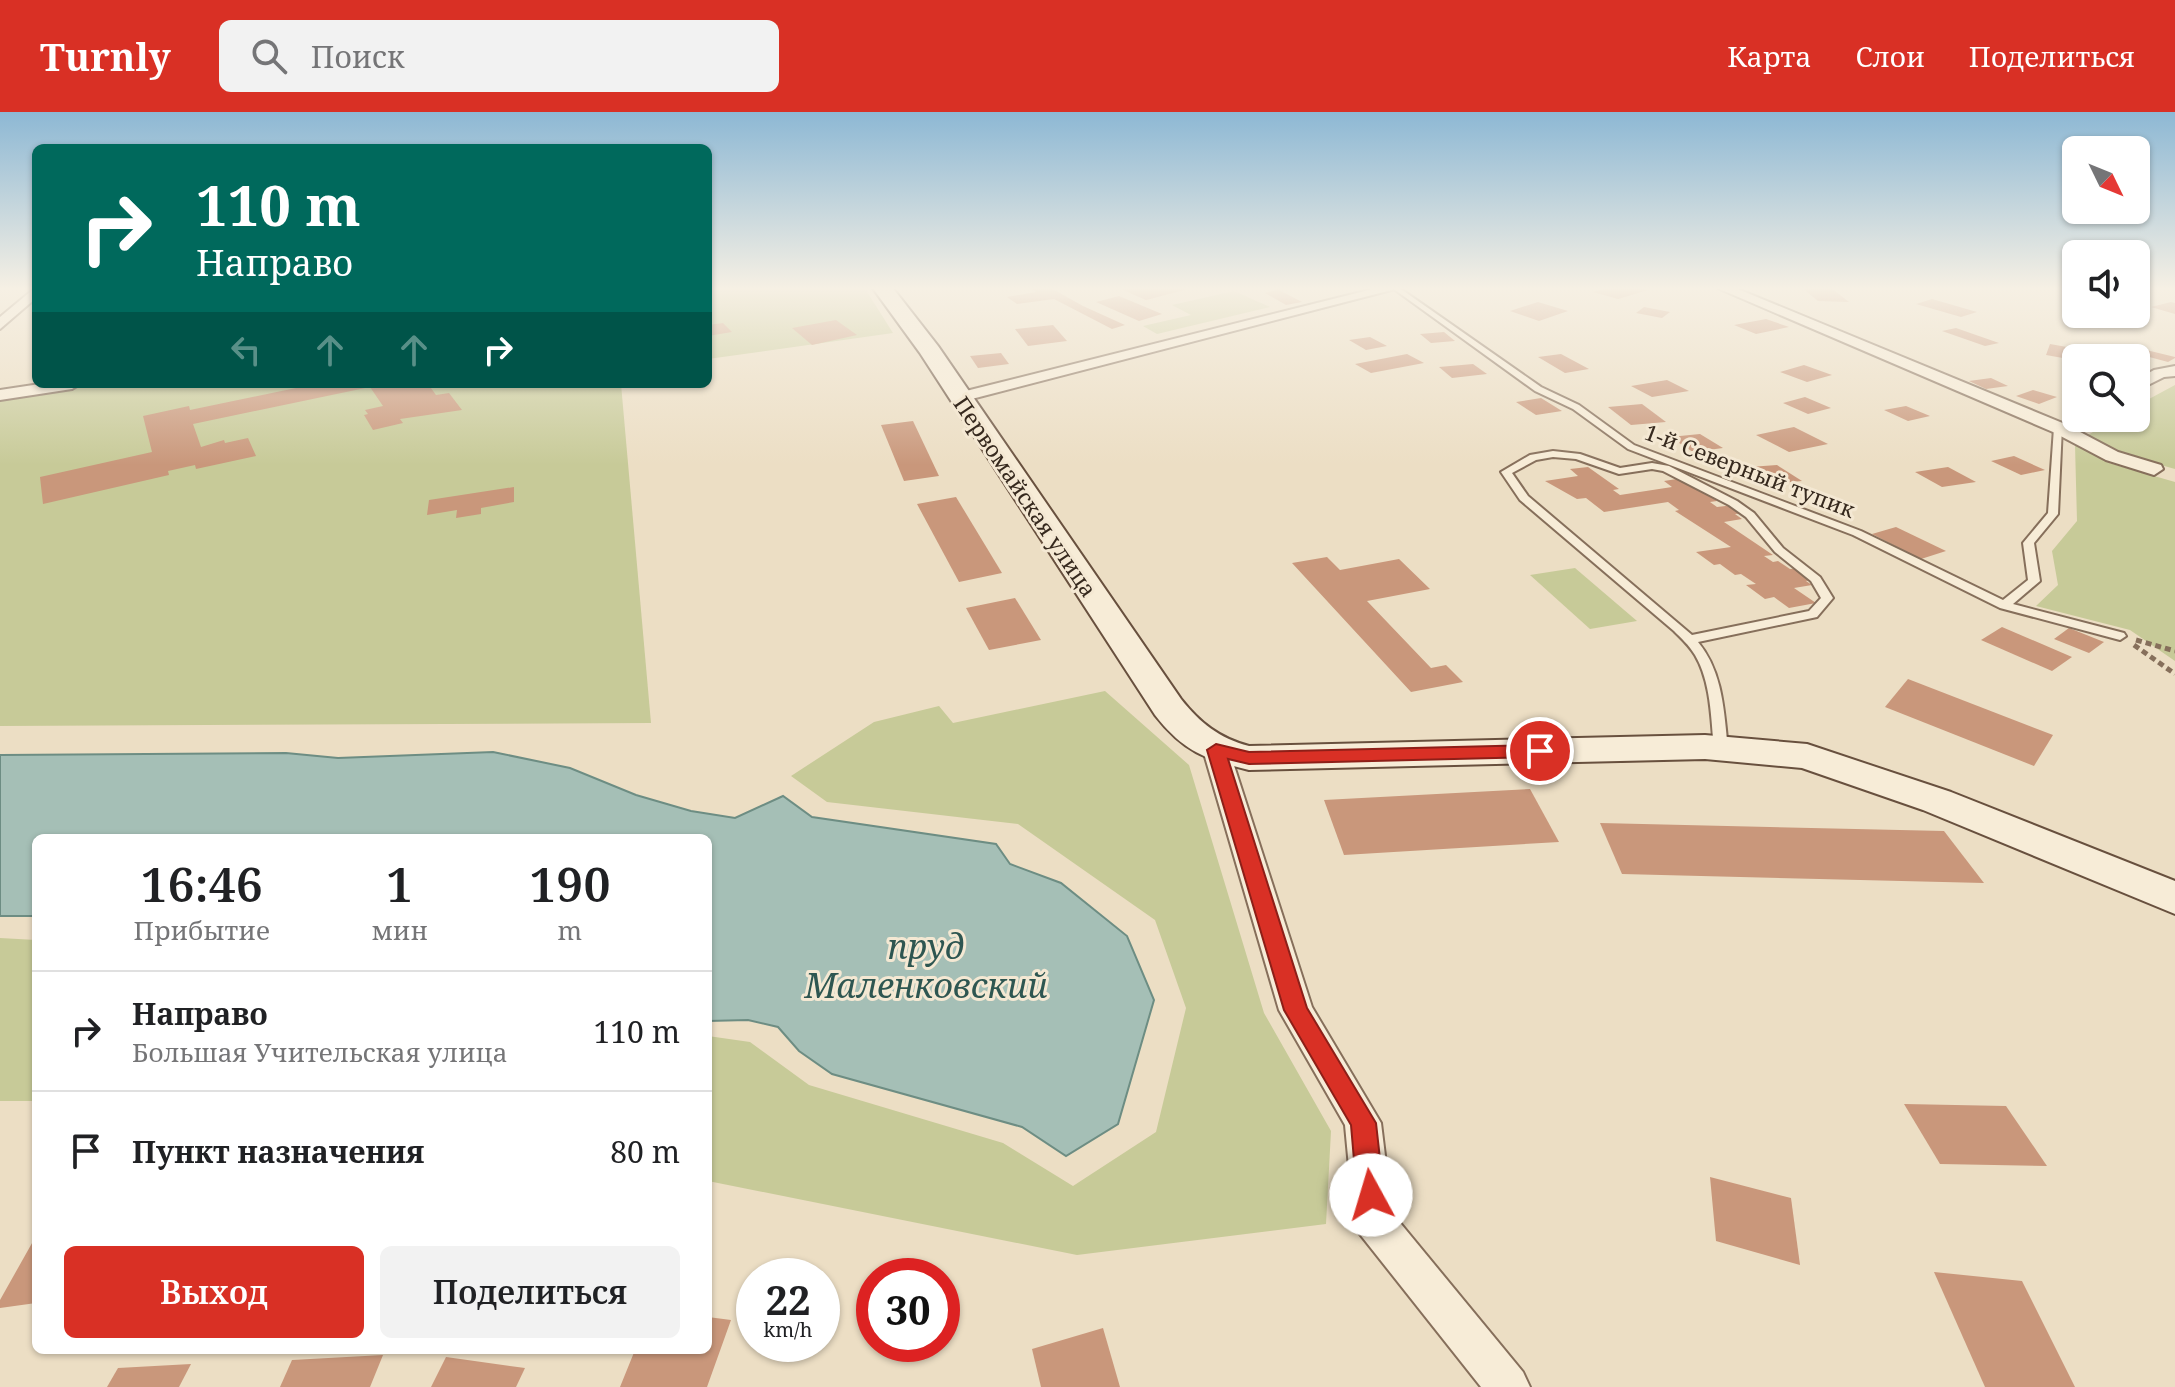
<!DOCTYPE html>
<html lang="ru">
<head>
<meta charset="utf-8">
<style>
  :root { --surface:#fff; --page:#f2f2f2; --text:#202124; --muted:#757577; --line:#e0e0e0; --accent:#d93025 }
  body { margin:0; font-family:"Noto Serif",serif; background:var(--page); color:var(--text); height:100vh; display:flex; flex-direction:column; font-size:30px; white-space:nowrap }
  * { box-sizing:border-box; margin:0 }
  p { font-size:26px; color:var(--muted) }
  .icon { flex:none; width:44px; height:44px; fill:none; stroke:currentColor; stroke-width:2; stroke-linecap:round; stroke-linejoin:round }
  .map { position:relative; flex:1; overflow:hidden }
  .panel { position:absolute; left:32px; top:722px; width:680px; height:520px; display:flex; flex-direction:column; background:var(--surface); border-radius:12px; box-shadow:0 2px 6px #0004 }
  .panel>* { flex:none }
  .guide { position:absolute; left:32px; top:32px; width:680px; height:244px; border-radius:12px; box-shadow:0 2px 6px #0004; background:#00695c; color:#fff; overflow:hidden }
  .needle { width:52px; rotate:133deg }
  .buttons { position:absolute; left:2062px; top:24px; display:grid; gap:16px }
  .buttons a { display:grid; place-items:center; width:88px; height:88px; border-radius:12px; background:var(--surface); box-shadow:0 2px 6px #0004; font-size:40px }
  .speed { position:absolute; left:736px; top:1146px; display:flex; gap:16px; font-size:40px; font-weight:700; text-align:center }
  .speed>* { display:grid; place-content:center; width:104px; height:104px; border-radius:50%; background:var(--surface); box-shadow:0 2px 6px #0004; line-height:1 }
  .speed small { font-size:20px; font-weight:400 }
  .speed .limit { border:12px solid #d22; background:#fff; color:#111 }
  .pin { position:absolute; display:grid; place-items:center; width:68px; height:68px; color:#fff; margin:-34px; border:4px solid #fff; border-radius:50%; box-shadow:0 2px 8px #0007 }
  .me { position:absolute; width:88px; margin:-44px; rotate:354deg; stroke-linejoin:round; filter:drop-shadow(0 0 6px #0008) }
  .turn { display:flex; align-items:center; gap:28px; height:168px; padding:0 32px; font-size:36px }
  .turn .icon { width:104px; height:104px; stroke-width:2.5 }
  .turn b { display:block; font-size:56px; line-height:68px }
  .lanes { display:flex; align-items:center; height:76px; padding:0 32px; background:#0003; justify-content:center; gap:40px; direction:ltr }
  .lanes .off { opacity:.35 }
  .eta { display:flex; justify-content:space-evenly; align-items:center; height:136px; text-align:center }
  .eta b { font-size:48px; font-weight:600; line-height:56px }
  .action { display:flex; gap:16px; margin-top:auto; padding:16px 32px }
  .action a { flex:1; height:92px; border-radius:12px; background:var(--accent); color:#fff; font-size:32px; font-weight:600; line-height:92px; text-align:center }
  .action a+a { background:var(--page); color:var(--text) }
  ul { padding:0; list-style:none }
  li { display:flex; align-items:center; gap:24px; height:120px; padding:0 32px; border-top:2px solid var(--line) }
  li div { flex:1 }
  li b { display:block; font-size:30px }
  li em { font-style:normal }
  header { display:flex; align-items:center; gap:48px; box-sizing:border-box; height:112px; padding:0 40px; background:var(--accent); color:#fff }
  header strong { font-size:38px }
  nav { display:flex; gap:44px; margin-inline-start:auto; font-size:28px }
  .search { width:560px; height:72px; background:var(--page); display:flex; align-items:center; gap:20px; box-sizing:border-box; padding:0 28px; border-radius:12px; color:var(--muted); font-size:30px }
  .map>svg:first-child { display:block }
  .green { fill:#c7ca98 }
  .water { fill:#a5bfb6; stroke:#6d8d83; stroke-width:2 }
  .building { fill:#c9977b }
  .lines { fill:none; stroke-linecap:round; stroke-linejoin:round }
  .service-casing { stroke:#866f5b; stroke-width:4 }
  .minor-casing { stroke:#866f5b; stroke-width:4 }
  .secondary-casing { stroke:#68503e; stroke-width:4 }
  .path { stroke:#866f5b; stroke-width:5; stroke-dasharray:6 4; stroke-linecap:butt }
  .service { fill:#f7ecd7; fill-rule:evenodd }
  .minor { fill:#f7ecd7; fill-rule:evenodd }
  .secondary { fill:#f7ecd7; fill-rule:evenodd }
  .route { fill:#d93025; stroke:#8d1f18; stroke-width:2 }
  .labels { text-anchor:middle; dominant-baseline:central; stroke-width:6; stroke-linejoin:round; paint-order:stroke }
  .far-street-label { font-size:22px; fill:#36291e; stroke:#f4e8d3 }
  .near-water-label { font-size:34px; font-style:italic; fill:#2e5651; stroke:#f4e8d3 }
</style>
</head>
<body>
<header>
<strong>Turnly</strong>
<div class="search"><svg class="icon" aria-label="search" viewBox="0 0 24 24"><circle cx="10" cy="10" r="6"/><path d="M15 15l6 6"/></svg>Поиск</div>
<nav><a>Карта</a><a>Слои</a><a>Поделиться</a></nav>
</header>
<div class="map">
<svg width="2175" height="1275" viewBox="0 0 2175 1275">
  <rect width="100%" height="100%" fill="#ecdec4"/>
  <g class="green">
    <path d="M720 175H864L893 221 708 247V177Z"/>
    <path d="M1234 179 1270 195 1157 222 1143 214 1191 203 1172 193Z"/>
    <path d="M96 272H621L651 611 0 614V287Z"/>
    <path d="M2175 273V357L2122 342 2088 323 2116 306H2136V294Z"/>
    <path d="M2075 333 2109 351 2175 370V549L2130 518 2036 494 2058 473 2052 439 2077 409Z"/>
    <path d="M1575 456 1637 509 1590 517 1530 463Z"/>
    <path d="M1105 579 1189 653 1264 901 1331 1019 1326 1112 1077 1143 708 1069V924L750 930 809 973 1003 1031 1073 1074 1156 1020 1186 896 1155 808 1018 712 827 690 791 664 874 610 939 594 953 611Z"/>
    <path d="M0 826 36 828V989H0Z"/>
  </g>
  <path class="water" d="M493 640 570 656 636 683 691 699 735 706 783 684 812 705 996 732 1010 752 1061 771 1127 824 1154 888 1118 1012 1066 1044 1022 1015 832 962 799 939 778 915 748 908 708 909V726H36V804H0V643L286 641 338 646Z"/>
  <g class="building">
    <path d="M1049 175 1083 194 1125 213 1112 217 1054 187 1017 192 1007 185 1036 180 1031 176Z"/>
    <path d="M1116 175H1192V176L1146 188Z"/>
    <path d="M1270 175H1289L1279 178 1302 190 1286 193 1265 181 1276 178Z"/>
    <path d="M1609 175H1637L1648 178 1618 187 1593 180Z"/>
    <path d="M1801 175H1830L1849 190 1818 189Z"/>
    <path d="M1119 184 1162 202 1139 209 1096 190Z"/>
    <path d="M1932 187 1977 200 1961 205 1916 192Z"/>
    <path d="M1538 190 1568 199 1539 209 1510 199Z"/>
    <path d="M2171 190 2175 191V202L2151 195Z"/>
    <path d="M1644 195 1670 200 1662 206 1636 201Z"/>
    <path d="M1766 207 1789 215 1756 222 1734 213Z"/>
    <path d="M836 208 857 223 812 233 792 216Z"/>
    <path d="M723 211 732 220 708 224V213Z"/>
    <path d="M1053 213 1067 229 1028 234 1015 217Z"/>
    <path d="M1956 216 1999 231 1985 234 1942 219Z"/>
    <path d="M1444 220 1455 229 1431 231 1420 222Z"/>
    <path d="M1370 225 1387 234 1366 238 1349 228Z"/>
    <path d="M2050 232 2078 237 2074 248 2046 243Z"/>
    <path d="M2134 235 2175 245V246L2168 250 2127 239Z"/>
    <path d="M1001 241 1009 252 978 256 970 244Z"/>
    <path d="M1407 242 1424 251 1371 261 1355 252Z"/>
    <path d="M1561 242 1589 257 1565 261 1538 245Z"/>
    <path d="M1473 252 1487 262 1452 266 1439 255Z"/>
    <path d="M1804 253 1832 263 1807 270 1780 260Z"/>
    <path d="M1991 266 2008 274 1986 277 1969 269Z"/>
    <path d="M1667 268 1689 279 1652 285 1631 274Z"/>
    <path d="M315 272H428L436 283 449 281 462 298 400 307 403 311 373 318 364 303 368 302 365 298 383 294 370 275 193 312 201 335 224 328 225 331 248 326 256 344 196 357 195 353 168 359 169 363 43 392 40 365 152 340 143 304 189 294 190 298Z"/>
    <path d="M2033 278 2057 285 2039 292 2016 284Z"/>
    <path d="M1805 285 1831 296 1808 302 1783 291Z"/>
    <path d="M1541 286 1562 299 1536 303 1516 290Z"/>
    <path d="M1642 292 1666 310 1631 313 1608 295Z"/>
    <path d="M1906 294 1930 304 1908 309 1884 298Z"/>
    <path d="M913 309 939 364 904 369 881 313Z"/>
    <path d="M1794 315 1828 332 1789 340 1756 323Z"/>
    <path d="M1700 322 1723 336 1693 340 1670 325Z"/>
    <path d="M2014 344 2045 358 2021 363 1991 349Z"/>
    <path d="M1777 353 1802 369 1759 373 1736 356Z"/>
    <path d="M1588 355 1619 377 1613 378 1620 383 1672 375 1664 369 1683 366 1717 389 1710 390 1717 395 1734 393 1746 401 1735 402 1742 407 1724 410 1773 443 1764 444 1773 450 1778 449 1790 457 1799 456 1815 467 1806 469 1812 473 1794 476 1816 491 1789 496 1774 485 1765 487 1746 473 1756 472 1741 462 1735 463 1720 452 1714 453 1696 440 1731 435 1675 399 1679 398 1668 390 1604 400 1586 386 1577 387 1545 369 1578 364 1570 357Z"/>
    <path d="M1948 355 1976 370 1942 375 1915 360Z"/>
    <path d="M514 375V390L481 396V402L456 406 457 398 427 403 429 388Z"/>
    <path d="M956 385 1002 461 959 470 917 392Z"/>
    <path d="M1896 415 1946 439 1921 447 1872 422Z"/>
    <path d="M1327 445 1340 458 1399 447 1430 477 1367 489 1431 556 1446 553 1463 570 1411 580 1292 451Z"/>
    <path d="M1015 486 1041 528 989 538 966 496Z"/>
    <path d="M2002 515 2072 545 2052 559 1981 528Z"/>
    <path d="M2069 516 2104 530 2089 541 2054 527Z"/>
    <path d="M1908 567 2053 623 2034 654 1885 595Z"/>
    <path d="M1530 677 1559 730 1344 743 1324 688Z"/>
    <path d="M1600 711 1944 719 1984 771 1622 762Z"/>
    <path d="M1904 992 2006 994 2047 1054 1940 1052Z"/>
    <path d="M1710 1065 1791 1086 1800 1153 1716 1129Z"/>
    <path d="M36 1124V1191L0 1196V1188Z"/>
    <path d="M1934 1160 2022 1169 2075 1275H1985Z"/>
    <path d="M708 1205 731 1208 707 1275H620L635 1238H708Z"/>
    <path d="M1103 1216 1120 1275H1041L1032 1237Z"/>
    <path d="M383 1243 370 1275H280L292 1248Z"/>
    <path d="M446 1245 525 1256 516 1275H431Z"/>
    <path d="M191 1252 179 1275H107L118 1256Z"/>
  </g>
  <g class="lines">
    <defs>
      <g id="service">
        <path d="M1391 175H1398L1541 275 1579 293 1634 333 1861 419 2003 488 2028 468 2023 431 2048 401 2054 316 2062 314 2058 402 2034 431 2040 469 2013 492 2124 521 2126 524 2120 528 2000 496 1853 423 1628 337 1573 297 1535 279Z"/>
        <path d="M1553 339 1580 342 1620 356 1652 351 1669 354 1737 389 1754 401 1783 436 1820 465 1833 486 1817 505 1698 530C1723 560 1724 600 1728 637L1726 640 1721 641 1714 637C1711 606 1711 570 1695 543 1689 533 1681 526 1674 519L1520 388 1501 360 1530 343ZM1553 345 1576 347 1619 362 1652 357 1663 359 1729 393 1746 405 1775 440 1811 469 1821 486 1809 499 1692 523 1528 384 1512 361 1536 348Z"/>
      </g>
      <g id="minor">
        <path d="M36 175V186L0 217V205Z"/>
        <path d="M1381 175H1403L960 290 952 285 954 282Z"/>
        <path d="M1715 175H1733L2065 312 2118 340 2161 353 2163 357 2154 363 2106 348 2053 320Z"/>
        <path d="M2175 254V264L2164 265 2136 279V268L2154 258Z"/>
        <path d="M40 272H80L72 277 0 288V278Z"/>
        <path d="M1216 630 1225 632 1229 638 1312 895 1381 1011 1392 1101 1523 1260 1530 1275H1481L1359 1121 1354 1108 1345 1013 1279 898 1203 638 1207 632Z"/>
      </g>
      <path id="secondary" d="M872 175H892L938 234 1181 587C1200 611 1219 626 1249 634L1705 623 1807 632 1951 680 2175 769V802L1923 698 1802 656 1705 647 1249 658C1205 647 1184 640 1155 603L920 241Z"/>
    </defs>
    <use href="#service" class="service-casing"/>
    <use href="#minor" class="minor-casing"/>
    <use href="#secondary" class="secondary-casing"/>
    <g class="path">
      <path d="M2136 528 2175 539"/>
      <path d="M2134 533 2175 562"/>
    </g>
    <use href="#service" class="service"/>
    <use href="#minor" class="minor"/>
    <use href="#secondary" class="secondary"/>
  </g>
  <linearGradient id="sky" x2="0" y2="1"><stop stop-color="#8db8d4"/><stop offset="0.5" stop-color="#f6f0e4"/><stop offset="1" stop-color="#f6f0e4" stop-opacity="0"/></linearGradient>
  <rect width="2175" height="353" fill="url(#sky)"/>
  <path class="route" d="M1216 632 1249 640 1540 633 1549 639 1540 645 1249 652 1228 647 1307 896 1376 1011 1384 1083 1380 1092 1371 1096 1361 1092 1357 1083 1351 1013 1284 898 1207 638Z"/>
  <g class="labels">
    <g class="far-street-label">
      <text transform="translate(1750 358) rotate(21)">1-й Северный тупик</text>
      <text transform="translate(1026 384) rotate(56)">Первомайская улица</text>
    </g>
    <g class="near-water-label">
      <text x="926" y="834">пруд<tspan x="926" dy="39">Маленковский</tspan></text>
    </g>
  </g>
</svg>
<div class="buttons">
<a><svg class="needle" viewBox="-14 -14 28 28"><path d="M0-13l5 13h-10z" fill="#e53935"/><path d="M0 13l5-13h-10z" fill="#757577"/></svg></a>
<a><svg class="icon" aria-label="sound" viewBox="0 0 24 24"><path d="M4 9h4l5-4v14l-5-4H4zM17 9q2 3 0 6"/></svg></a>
<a><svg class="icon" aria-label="search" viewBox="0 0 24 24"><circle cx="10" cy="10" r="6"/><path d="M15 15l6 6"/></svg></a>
</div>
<div class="speed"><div>22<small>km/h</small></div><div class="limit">30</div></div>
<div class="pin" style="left:1540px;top:639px;background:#d93025"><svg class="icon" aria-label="arrive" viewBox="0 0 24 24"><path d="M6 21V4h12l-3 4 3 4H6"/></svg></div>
<svg class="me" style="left:1371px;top:1083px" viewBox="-20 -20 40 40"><circle r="19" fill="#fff"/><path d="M0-13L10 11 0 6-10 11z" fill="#d93025"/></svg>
<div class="guide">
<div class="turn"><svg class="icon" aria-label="right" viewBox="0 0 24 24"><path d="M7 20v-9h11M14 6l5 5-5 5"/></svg><div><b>110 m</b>Направо</div></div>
<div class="lanes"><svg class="icon off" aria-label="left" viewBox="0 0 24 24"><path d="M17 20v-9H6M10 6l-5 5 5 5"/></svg><svg class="icon off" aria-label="ahead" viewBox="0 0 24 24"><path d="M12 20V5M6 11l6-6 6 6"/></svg><svg class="icon off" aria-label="ahead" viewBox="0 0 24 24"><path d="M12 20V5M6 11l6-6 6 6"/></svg><svg class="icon" aria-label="right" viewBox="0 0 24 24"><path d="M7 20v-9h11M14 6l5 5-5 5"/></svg></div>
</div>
<section class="panel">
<div class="eta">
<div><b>16:46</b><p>Прибытие</p></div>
<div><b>1</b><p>мин</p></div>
<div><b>190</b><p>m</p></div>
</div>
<ul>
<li><svg class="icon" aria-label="right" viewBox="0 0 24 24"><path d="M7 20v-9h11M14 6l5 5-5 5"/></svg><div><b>Направо</b><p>Большая Учительская улица</p></div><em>110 m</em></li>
<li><svg class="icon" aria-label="arrive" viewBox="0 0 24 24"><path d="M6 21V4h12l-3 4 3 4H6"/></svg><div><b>Пункт назначения</b></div><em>80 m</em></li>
</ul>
<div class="action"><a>Выход</a><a>Поделиться</a></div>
</section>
</div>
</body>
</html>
